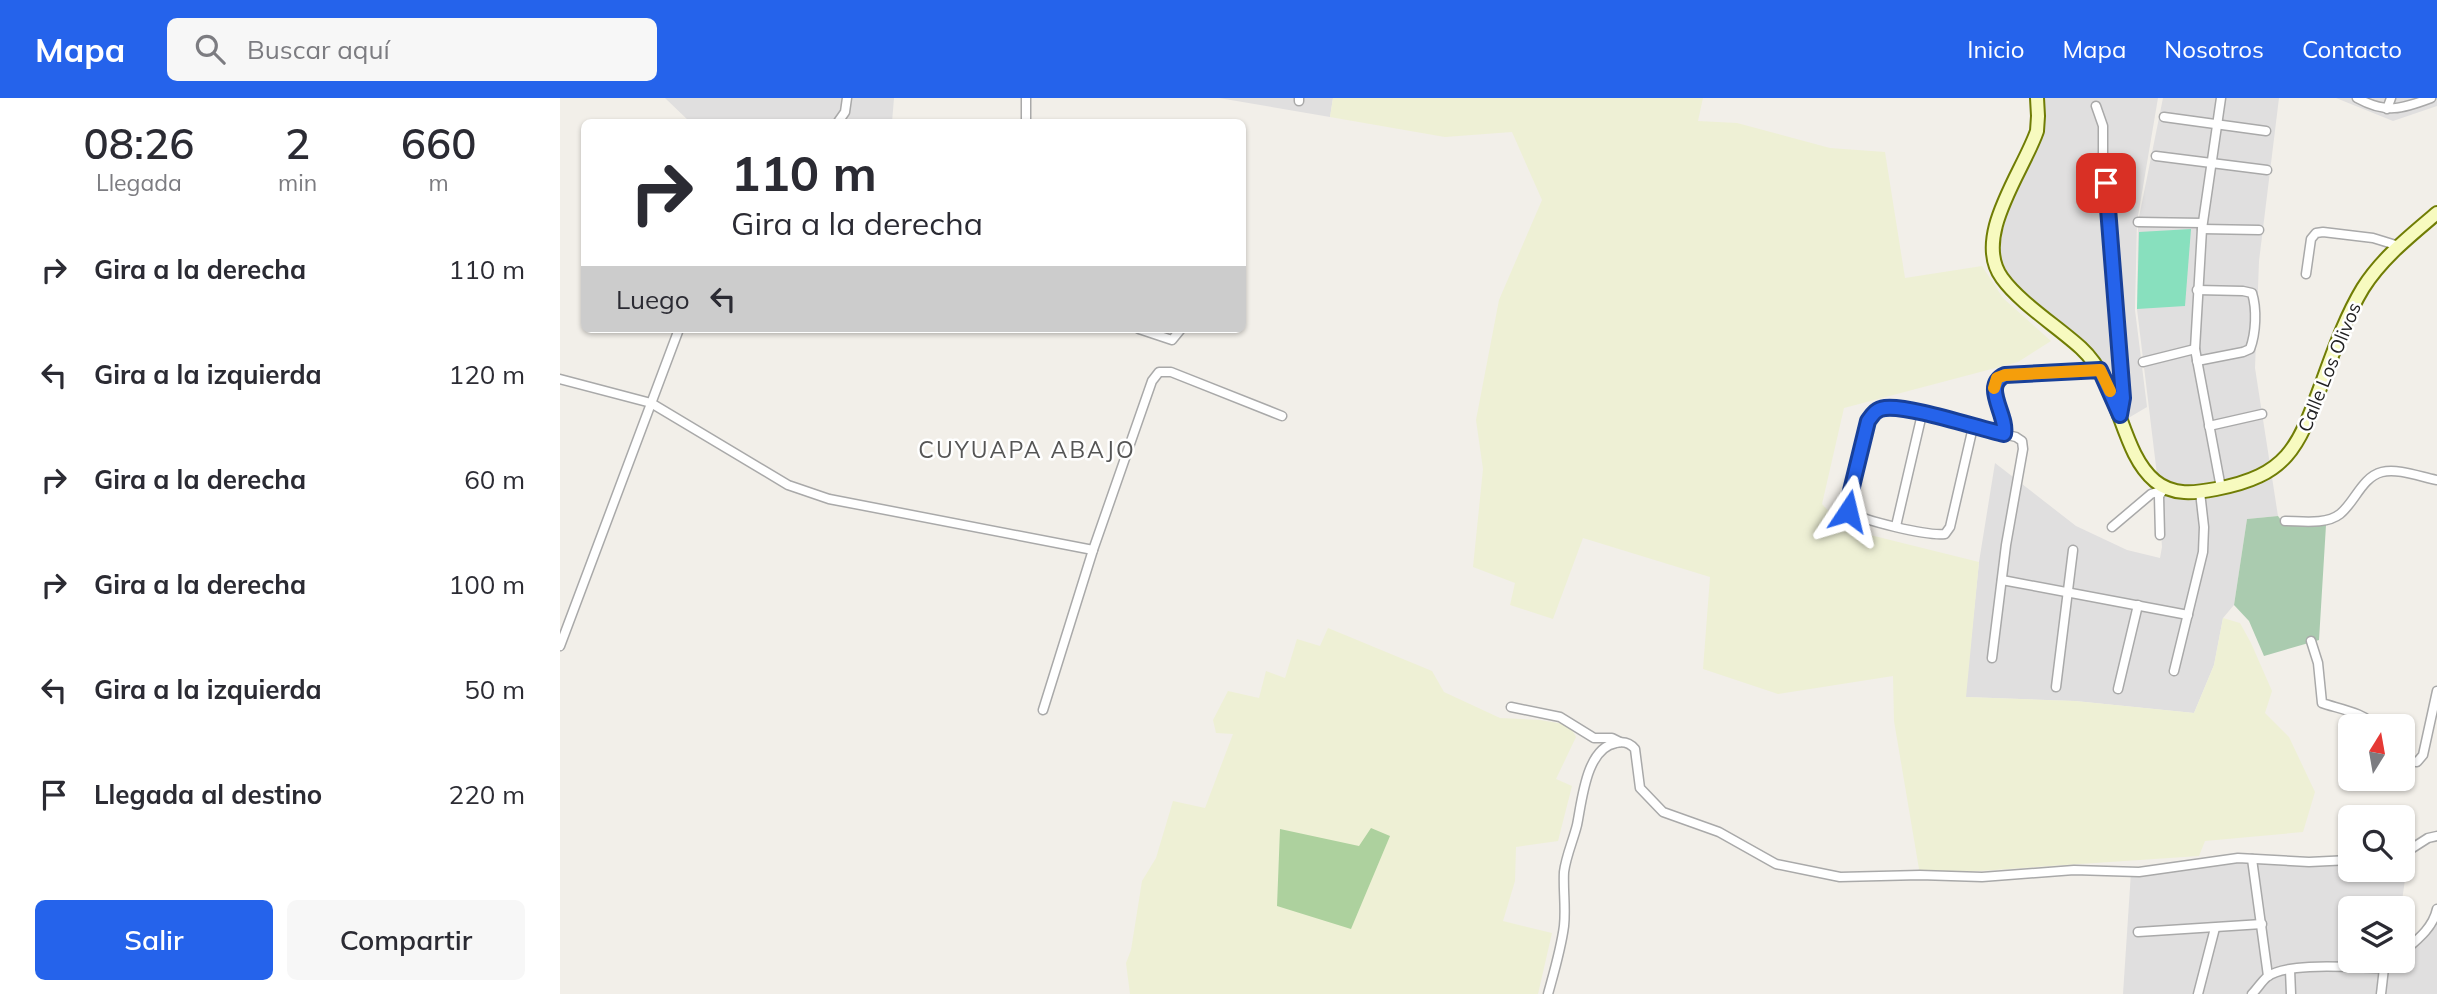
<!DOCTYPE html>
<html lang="es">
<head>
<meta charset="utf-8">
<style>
  :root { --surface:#fff; --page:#f7f7f7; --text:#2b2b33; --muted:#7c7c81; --accent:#2563eb }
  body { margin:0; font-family:Mulish,sans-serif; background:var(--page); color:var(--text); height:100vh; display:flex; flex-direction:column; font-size:26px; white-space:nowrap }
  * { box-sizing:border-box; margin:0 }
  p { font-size:23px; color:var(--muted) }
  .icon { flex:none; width:38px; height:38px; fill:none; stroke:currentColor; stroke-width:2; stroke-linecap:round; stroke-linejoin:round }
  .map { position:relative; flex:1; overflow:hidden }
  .drawer { display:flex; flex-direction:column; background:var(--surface); width:560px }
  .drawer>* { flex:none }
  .banner { position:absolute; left:21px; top:21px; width:665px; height:214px; border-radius:10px; box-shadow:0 2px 5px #0004; background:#fff; color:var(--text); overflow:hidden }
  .needle { width:46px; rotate:11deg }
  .fabs { position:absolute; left:1778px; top:616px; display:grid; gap:14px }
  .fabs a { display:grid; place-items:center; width:77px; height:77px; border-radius:10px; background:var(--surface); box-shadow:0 2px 5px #0004; font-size:35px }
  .pin { position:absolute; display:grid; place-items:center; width:60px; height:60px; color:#fff; margin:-30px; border-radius:14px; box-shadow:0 4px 10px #0006 }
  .me { position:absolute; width:77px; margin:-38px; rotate:10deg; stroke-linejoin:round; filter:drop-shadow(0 0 5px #0008) }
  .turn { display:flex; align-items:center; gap:24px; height:147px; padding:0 35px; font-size:32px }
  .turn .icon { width:91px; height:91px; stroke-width:2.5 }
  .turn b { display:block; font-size:49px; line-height:60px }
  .then { display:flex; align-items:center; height:66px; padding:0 35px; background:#0003; gap:14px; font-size:26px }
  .eta { display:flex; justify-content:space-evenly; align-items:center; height:119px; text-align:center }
  .eta b { font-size:42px; font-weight:600; line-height:49px }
  .action { display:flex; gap:14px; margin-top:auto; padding:14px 35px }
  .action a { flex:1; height:80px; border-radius:10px; background:var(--accent); color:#fff; font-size:28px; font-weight:600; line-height:80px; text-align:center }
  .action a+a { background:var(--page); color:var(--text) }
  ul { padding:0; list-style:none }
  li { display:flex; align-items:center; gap:21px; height:105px; padding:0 35px }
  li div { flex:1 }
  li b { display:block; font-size:26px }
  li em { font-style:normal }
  header { display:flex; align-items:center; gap:42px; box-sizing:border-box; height:98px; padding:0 35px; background:var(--accent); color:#fff }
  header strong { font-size:33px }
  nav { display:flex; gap:38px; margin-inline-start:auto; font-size:24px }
  .search { width:490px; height:63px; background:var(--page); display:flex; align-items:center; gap:18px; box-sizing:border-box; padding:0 24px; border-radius:10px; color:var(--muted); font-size:26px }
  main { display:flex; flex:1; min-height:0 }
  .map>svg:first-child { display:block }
  .residential { fill:#e0dfdf }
  .farmland { fill:#eef0d5 }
  .forest { fill:#add19e }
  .cemetery { fill:#aacbaf }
  .pitch { fill:#88e0be }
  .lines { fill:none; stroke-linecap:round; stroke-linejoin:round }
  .street-casing { stroke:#a9a9a9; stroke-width:11 }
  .secondary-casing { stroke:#707d05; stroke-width:16 }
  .street { stroke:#fff; stroke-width:8 }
  .secondary { stroke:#f7fabf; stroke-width:12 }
  .route-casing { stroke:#184099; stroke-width:18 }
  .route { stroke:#2563eb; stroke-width:12 }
  .slow { stroke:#f59e0b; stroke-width:12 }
  .labels { text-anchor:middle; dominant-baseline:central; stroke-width:5; stroke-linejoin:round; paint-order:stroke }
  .street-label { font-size:19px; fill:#222; stroke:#fff }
  .quarter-label { font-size:23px; letter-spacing:2px; fill:#555; stroke:#fff }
</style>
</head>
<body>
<header>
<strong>Mapa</strong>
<div class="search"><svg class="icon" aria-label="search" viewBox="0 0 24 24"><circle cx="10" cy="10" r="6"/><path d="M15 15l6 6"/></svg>Buscar aquí</div>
<nav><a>Inicio</a><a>Mapa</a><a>Nosotros</a><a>Contacto</a></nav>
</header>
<main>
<section class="drawer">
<div class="eta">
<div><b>08:26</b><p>Llegada</p></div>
<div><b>2</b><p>min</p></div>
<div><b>660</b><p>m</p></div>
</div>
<ul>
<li><svg class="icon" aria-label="right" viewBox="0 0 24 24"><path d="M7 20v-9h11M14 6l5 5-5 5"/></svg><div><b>Gira a la derecha</b></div><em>110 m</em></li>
<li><svg class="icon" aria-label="left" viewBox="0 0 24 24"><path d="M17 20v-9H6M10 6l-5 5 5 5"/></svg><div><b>Gira a la izquierda</b></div><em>120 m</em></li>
<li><svg class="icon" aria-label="right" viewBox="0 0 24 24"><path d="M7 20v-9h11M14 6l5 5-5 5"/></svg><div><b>Gira a la derecha</b></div><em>60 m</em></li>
<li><svg class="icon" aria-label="right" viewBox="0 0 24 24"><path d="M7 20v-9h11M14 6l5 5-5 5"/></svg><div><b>Gira a la derecha</b></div><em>100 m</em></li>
<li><svg class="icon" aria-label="left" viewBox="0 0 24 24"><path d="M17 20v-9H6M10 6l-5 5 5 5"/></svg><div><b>Gira a la izquierda</b></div><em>50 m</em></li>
<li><svg class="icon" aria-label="arrive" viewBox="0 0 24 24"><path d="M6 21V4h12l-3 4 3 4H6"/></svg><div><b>Llegada al destino</b></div><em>220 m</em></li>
</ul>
<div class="action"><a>Salir</a><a>Compartir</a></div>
</section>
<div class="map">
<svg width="1877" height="896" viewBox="0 0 1877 896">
  <rect width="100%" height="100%" fill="#f2efe9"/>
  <g class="residential">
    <path d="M105 0H334L332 24H130Z"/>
    <path d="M659 0H773L770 19Z"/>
    <path d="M1485 0H1598L1577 124 1575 212 1587 309 1565 322 1541 267 1457 191 1441 169 1435 144 1441 124 1483 24Z"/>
    <path d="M1603 0H1719L1699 163 1695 270 1718 418 1687 421 1674 507 1663 520 1654 567 1634 615 1515 603 1405 599 1419 464 1435 365 1516 428 1567 452 1600 460 1602 449 1598 385 1577 211 1578 124Z"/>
    <path d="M1776 0H1877V8L1833 23Z"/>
    <path d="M1849 753 1841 810H1790V863H1843V852L1877 816V896H1563L1571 774 1658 762H1790V772H1843V754Z"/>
  </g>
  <g class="farmland">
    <path d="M773 0H1143L1138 23 1177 25 1270 50 1325 54 1345 180 1422 168 1443 200 1491 243 1458 264 1284 310 1262 406 1286 431 1419 464 1406 599 1515 603 1634 615 1654 567 1663 520 1680 525 1691 545 1712 593 1705 615 1729 639 1755 694 1743 734 1645 743 1639 758 1360 777 1334 623 1333 578 1218 596 1143 571 1150 479 1023 440 993 521 950 507 955 485 913 469 923 371 916 322 939 202 982 102 952 34 885 39 770 19Z"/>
    <path d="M768 530 872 573 884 594 940 620 980 622 1004 626 1011 630 1016 639 996 681 1012 688 998 743 956 749 955 783 943 823 992 835 978 896H570L566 865 571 852 582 783 596 760 613 703 645 710 673 636 656 635 653 622 668 593 699 600 706 573 725 580 737 541 760 548Z"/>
  </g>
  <path class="forest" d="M811 730 830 738 791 831 717 808 720 731 799 748Z"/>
  <path class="cemetery" d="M1718 418 1724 426 1766 427 1759 542 1704 558 1689 523 1674 507 1687 421Z"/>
  <path class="pitch" d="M1631 131 1625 208 1577 211 1579 134Z"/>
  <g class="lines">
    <defs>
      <g id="street">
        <path d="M466 0V24"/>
        <path d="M1797 0C1826 16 1842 11 1871 0"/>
        <path d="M739 3V0"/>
        <path d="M1536 8 1543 28V58L1563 300 1560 317"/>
        <path d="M1827 11 1831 0"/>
        <path d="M1604 19 1706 33"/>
        <path d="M278 24 285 14 287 0"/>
        <path d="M1596 58 1707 72"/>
        <path d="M1578 124 1642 125"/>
        <path d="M1642 131 1699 132"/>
        <path d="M1746 176 1751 141 1756 135 1763 134 1813 140 1839 148"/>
        <path d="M579 231 612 242 621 231"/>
        <path d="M1637 263 1683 254 1690 251C1696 235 1697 211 1692 195L1683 193 1637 192"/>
        <path d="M1583 264 1635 251"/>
        <path d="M0 281 91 305 228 387 269 401 533 452"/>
        <path d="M1649 328 1702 316"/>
        <path d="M1413 329 1390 429 1385 436C1367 438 1303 423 1288 413V405L1309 323 1313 314 1322 310H1333L1456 339 1462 343 1463 351 1446 447 1432 560"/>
        <path d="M1444 336C1448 317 1421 288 1445 277L1539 272"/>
        <path d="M1661 390 1635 251 1642 131 1661 0"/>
        <path d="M1725 423C1741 423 1766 427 1780 416 1795 404 1802 379 1822 374 1838 370 1861 379 1877 382"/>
        <path d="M1336 428 1362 316"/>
        <path d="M1552 429 1591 396 1600 393"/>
        <path d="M1600 437 1599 398 1604 391"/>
        <path d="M1442 482 1628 517"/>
        <path d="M1751 543 1758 565 1762 605C1775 610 1808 615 1813 628"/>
        <path d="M0 548 119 231"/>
        <path d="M1614 573 1643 454 1644 429 1640 394"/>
        <path d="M1496 589 1513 452"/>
        <path d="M1558 591 1578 507"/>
        <path d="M951 609 1000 619 1034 640H1052L1060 644"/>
        <path d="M483 612 533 452 592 283 599 274H611L722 318"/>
        <path d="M1843 663 1857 664 1863 657 1877 593"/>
        <path d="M1843 756 1868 740 1877 738"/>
        <path d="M1692 761 1708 878"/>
        <path d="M1578 834 1702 826"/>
        <path d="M1843 854C1857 842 1873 830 1877 811"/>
        <path d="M1786 869 1789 821"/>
        <path d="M1730 872 1731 896"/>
        <path d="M988 896C994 874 1001 851 1004 828 1006 810 1003 792 1004 774 1006 758 1013 743 1017 727 1022 703 1026 650 1056 645 1064 643 1070 645 1075 651L1080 690 1103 714 1159 734 1216 766 1280 779 1360 777 1422 779 1514 772 1579 774 1678 760 1749 764 1790 762"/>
        <path d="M1638 896 1655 830"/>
        <path d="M1692 896C1697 891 1702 883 1707 879 1728 863 1797 870 1824 870L1832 863"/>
        <path d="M1821 896 1824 870"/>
      </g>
      <path id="secondary" d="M1477 0 1478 18 1477 33C1463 74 1412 139 1442 180 1460 205 1498 229 1521 250 1561 287 1560 354 1595 383 1613 398 1635 395 1656 391 1731 377 1739 346 1763 282 1774 252 1786 218 1803 190 1822 160 1850 138 1877 115"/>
    </defs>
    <use href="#street" class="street-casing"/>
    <use href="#secondary" class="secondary-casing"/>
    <use href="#street" class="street"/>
    <use href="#secondary" class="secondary"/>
  </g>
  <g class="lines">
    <defs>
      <path id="route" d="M1288 413V405L1308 323C1313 316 1316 311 1325 310 1349 307 1417 330 1444 336 1448 317 1421 288 1445 277L1540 272 1560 317 1563 300 1546 85"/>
    </defs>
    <use href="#route" class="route-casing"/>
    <use href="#route" class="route"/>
    <path class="slow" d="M1434 290 1437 280 1445 277 1540 272 1550 293"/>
  </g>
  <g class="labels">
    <g class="street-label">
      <text transform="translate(1769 269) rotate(-68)">Calle Los Olivos</text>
    </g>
    <g class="quarter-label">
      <text x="467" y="351">CUYUAPA ABAJO</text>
    </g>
  </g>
</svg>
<div class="fabs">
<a><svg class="needle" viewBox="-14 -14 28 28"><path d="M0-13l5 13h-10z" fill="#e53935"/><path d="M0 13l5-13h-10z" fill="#7c7c81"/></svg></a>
<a><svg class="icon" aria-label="search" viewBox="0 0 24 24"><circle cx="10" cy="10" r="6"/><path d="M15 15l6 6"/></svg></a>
<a><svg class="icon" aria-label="layers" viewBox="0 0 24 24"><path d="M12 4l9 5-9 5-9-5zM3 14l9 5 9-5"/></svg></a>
</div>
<div class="pin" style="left:1546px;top:85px;background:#d93025"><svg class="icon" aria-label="arrive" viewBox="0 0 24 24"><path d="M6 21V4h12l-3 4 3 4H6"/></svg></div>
<svg class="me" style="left:1288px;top:413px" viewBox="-20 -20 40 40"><path d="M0-17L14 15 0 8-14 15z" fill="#2563eb" stroke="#fff" stroke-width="4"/></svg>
<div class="banner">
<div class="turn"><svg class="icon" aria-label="right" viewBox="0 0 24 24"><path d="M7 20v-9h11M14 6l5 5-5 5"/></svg><div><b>110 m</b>Gira a la derecha</div></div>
<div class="then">Luego<svg class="icon" aria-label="left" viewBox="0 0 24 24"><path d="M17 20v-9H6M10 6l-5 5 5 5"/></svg></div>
</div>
</div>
</main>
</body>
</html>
